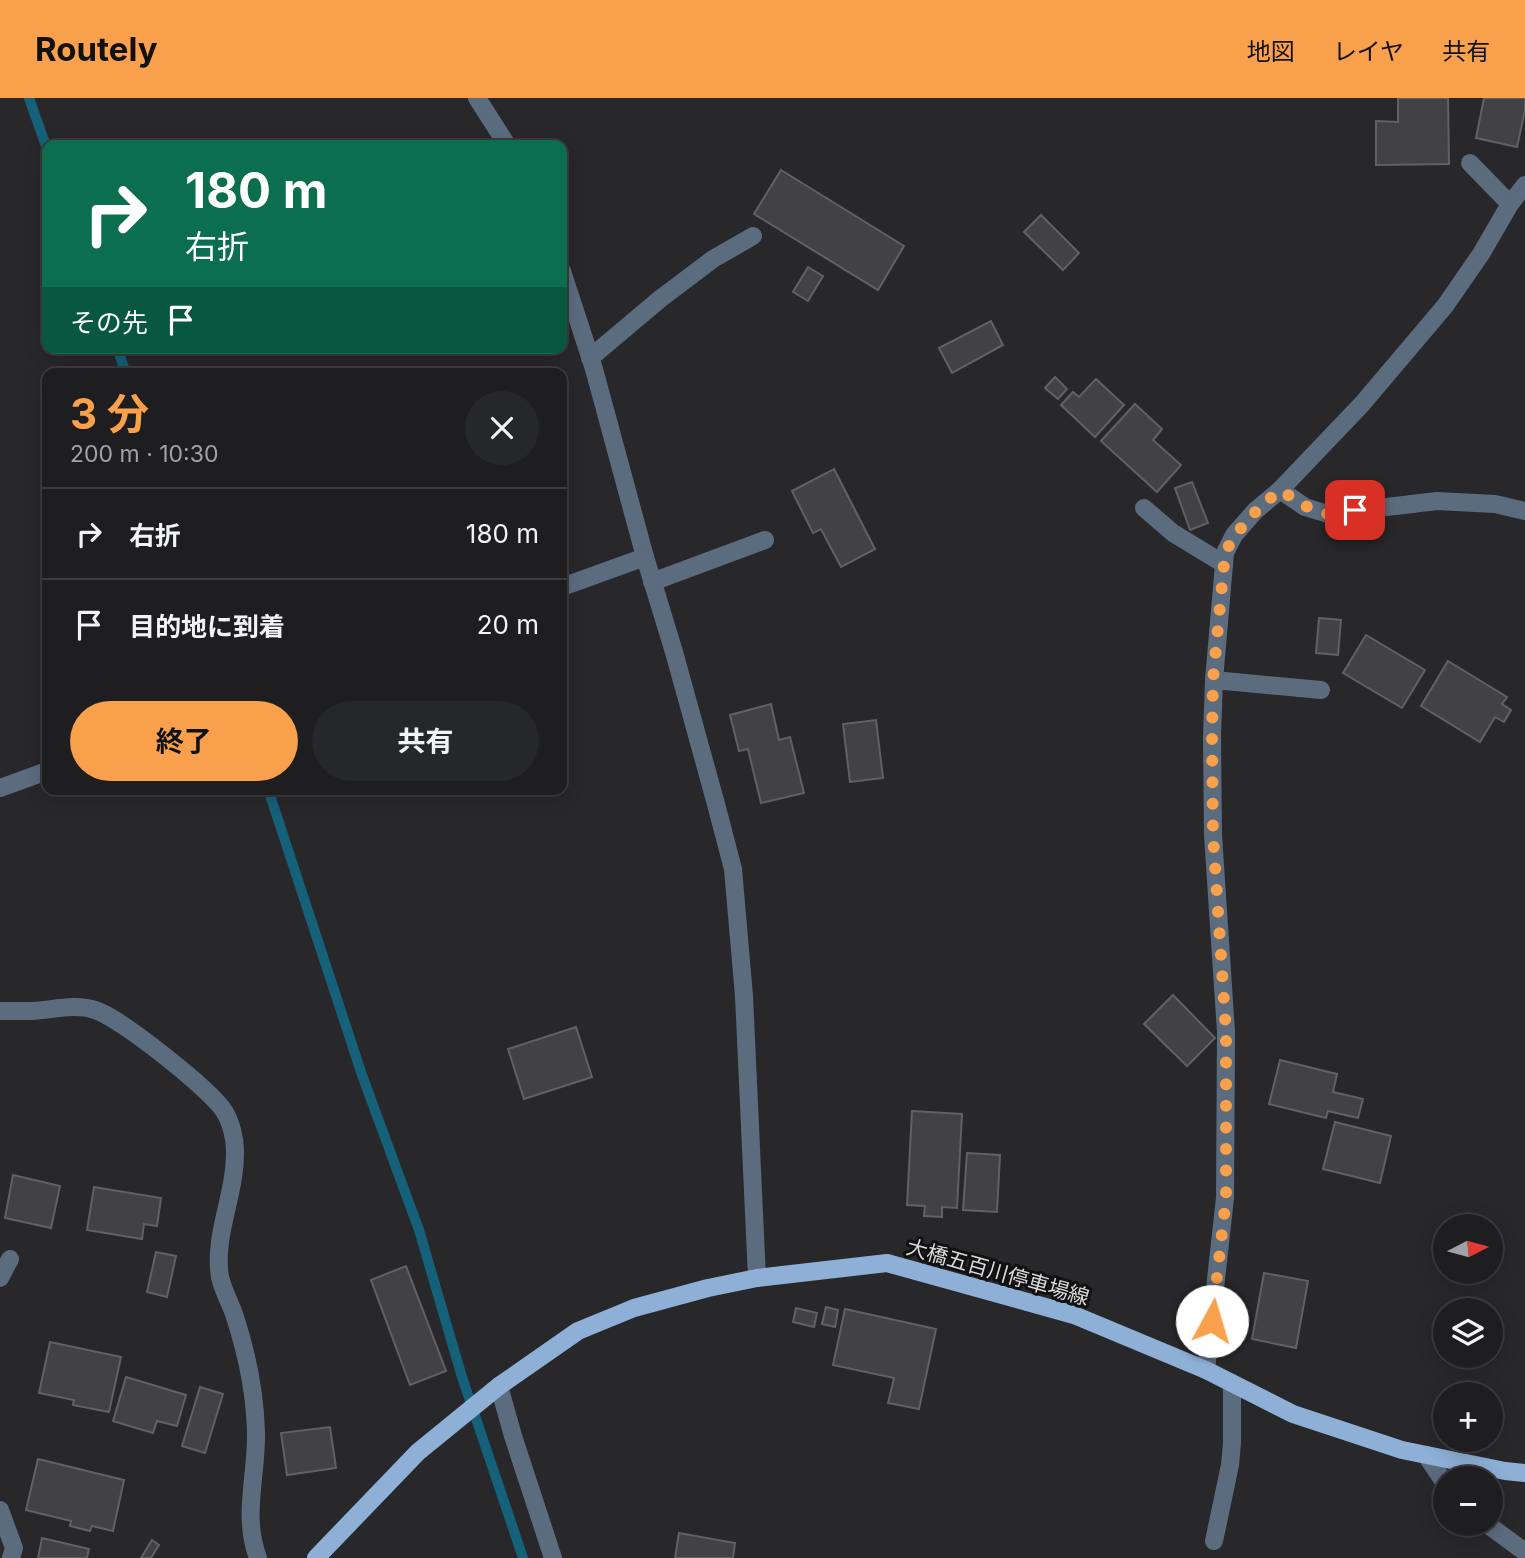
<!DOCTYPE html>
<html lang="ja">
<head>
<meta charset="utf-8">
<style>
  :root { --surface:#1e1e20; --page:#262729; --text:#f1f3f6; --muted:#a1a2a5; --line:#3c3c3e; --accent:#f9a04c }
  body { margin:0; font-family:Inter,"Noto Sans JP",sans-serif; background:var(--page); color:var(--text); height:100vh; display:flex; flex-direction:column; font-size:26px; white-space:nowrap }
  * { box-sizing:border-box; margin:0 }
  p { font-size:23px; color:var(--muted) }
  .icon { flex:none; width:38px; height:38px; fill:none; stroke:currentColor; stroke-width:2; stroke-linecap:round; stroke-linejoin:round }
  .map { position:relative; flex:1; overflow:hidden }
  .panel { position:absolute; left:42px; top:270px; width:525px; height:427px; display:flex; flex-direction:column; background:var(--surface); border-radius:14px; box-shadow:0 4px 18px #0003,0 0 0 2px var(--line) }
  .panel>* { flex:none }
  .guide { position:absolute; left:42px; top:42px; width:525px; height:214px; border-radius:14px; box-shadow:0 4px 18px #0003,0 0 0 2px var(--line); background:#0b6e4f; color:#fff; overflow:hidden }
  .needle { width:46px; rotate:84deg }
  .tools { position:absolute; left:1433px; top:1116px; display:grid; gap:14px }
  .tools a { display:grid; place-items:center; width:70px; height:70px; border-radius:50%; background:var(--surface); box-shadow:0 4px 18px #0003,0 0 0 2px var(--line); font-size:35px }
  .pin { position:absolute; display:grid; place-items:center; width:60px; height:60px; color:#fff; margin:-30px; border-radius:14px; box-shadow:0 4px 10px #0006 }
  .me { position:absolute; width:77px; margin:-38px; rotate:6deg; stroke-linejoin:round; filter:drop-shadow(0 0 5px #0008) }
  .turn { display:flex; align-items:center; gap:24px; height:147px; padding:0 28px; font-size:32px }
  .turn .icon { width:91px; height:91px; stroke-width:2.5 }
  .turn b { display:block; font-size:49px; line-height:60px }
  .then { display:flex; align-items:center; height:66px; padding:0 28px; background:#0003; gap:14px; font-size:26px }
  .round { display:grid; place-items:center; flex:none; width:74px; height:74px; border-radius:37px; background:var(--page) }
  .headline { display:flex; align-items:center; justify-content:space-between; height:119px; padding:0 28px }
  h1 { font-size:42px; font-weight:700; line-height:52px; color:var(--accent) }
  .button { display:flex; gap:14px; margin-top:auto; padding:14px 28px }
  .button a { flex:1; height:80px; border-radius:42px; background:var(--accent); color:#111; font-size:28px; font-weight:700; line-height:80px; text-align:center }
  .button a+a { background:var(--page); color:var(--text) }
  ul { padding:0; list-style:none }
  li { display:flex; align-items:center; gap:21px; height:91px; padding:0 28px; border-top:2px solid var(--line) }
  li div { flex:1 }
  li b { display:block; font-size:26px }
  li em { font-style:normal }
  header { display:flex; align-items:center; gap:42px; box-sizing:border-box; height:98px; padding:0 35px; background:var(--accent); color:#111 }
  header strong { font-size:33px }
  nav { display:flex; gap:38px; margin-inline-start:auto; font-size:24px }
  .map>svg:first-child { display:block }
  .lines { fill:none; stroke-linecap:round; stroke-linejoin:round }
  .stream { stroke:#16617a; stroke-width:10 }
  .building { fill:#424143; stroke:#626063; stroke-width:2 }
  .minor { stroke:#5c6c7f; stroke-width:18 }
  .major { stroke:#8eb0d7; stroke-width:18 }
  .route { stroke:#f9a04c; stroke-width:12; stroke-dasharray:0 21.6 }
  .labels { text-anchor:middle; dominant-baseline:central; stroke-width:6; stroke-linejoin:round; paint-order:stroke }
  .street-label { font-size:21px; fill:#d9d9db; stroke:#111112 }
</style>
</head>
<body>
<header>
<strong>Routely</strong>
<nav><a>地図</a><a>レイヤ</a><a>共有</a></nav>
</header>
<div class="map">
<svg width="1525" height="1460" viewBox="0 0 1525 1460">
  <rect width="100%" height="100%" fill="#28282b"/>
  <g class="lines">
    <g class="stream">
      <path d="M29 0 47 51"/>
      <path d="M117 250 126 275"/>
      <path d="M268 691 362 977 419 1132 462 1279 523 1460"/>
    </g>
  </g>
  <g class="building">
    <path d="M1398 0H1448L1449 66 1376 67V23L1398 24Z"/>
    <path d="M1484 0H1525V12L1517 49 1476 40Z"/>
    <path d="M781 72 904 148 878 192 754 116Z"/>
    <path d="M1041 117 1079 155 1063 172 1024 134Z"/>
    <path d="M808 169 823 178 808 203 793 194Z"/>
    <path d="M991 223 1003 247 952 275 939 250Z"/>
    <path d="M1055 279 1067 291 1058 301 1045 290Z"/>
    <path d="M1096 281 1124 307 1095 339 1061 307 1073 294 1079 299Z"/>
    <path d="M1135 306 1162 331 1153 342 1181 367 1157 394 1101 343Z"/>
    <path d="M834 371 875 451 841 469 821 431 813 435 792 393Z"/>
    <path d="M1192 384 1208 425 1190 432 1175 390Z"/>
    <path d="M1319 520 1341 522 1338 557 1316 555Z"/>
    <path d="M1366 537 1425 572 1402 610 1343 575Z"/>
    <path d="M1448 563 1507 599 1502 606 1511 612 1504 624 1495 619 1480 644 1421 608Z"/>
    <path d="M771 606 779 642 790 639 804 695 761 705 748 651 739 653 730 617Z"/>
    <path d="M876 622 883 680 850 684 843 626Z"/>
    <path d="M1173 897 1215 940 1187 968 1144 926Z"/>
    <path d="M576 929 592 979 524 1001 508 951Z"/>
    <path d="M1280 962 1337 976 1333 994 1363 1001 1358 1020 1328 1013 1326 1020 1269 1006Z"/>
    <path d="M912 1013 962 1016 957 1110 942 1109V1119L924 1118 925 1108 907 1107Z"/>
    <path d="M1335 1024 1391 1038 1380 1085 1323 1071Z"/>
    <path d="M967 1055 1000 1057 997 1114 963 1112Z"/>
    <path d="M13 1077 60 1088 51 1130 5 1120Z"/>
    <path d="M94 1089 161 1100 157 1128 144 1126 142 1141 87 1132Z"/>
    <path d="M156 1154 176 1158 167 1199 147 1194Z"/>
    <path d="M406 1168 446 1273 410 1287 371 1182Z"/>
    <path d="M1264 1175 1308 1183 1296 1250 1252 1241Z"/>
    <path d="M826 1209 838 1212 835 1229 822 1226Z"/>
    <path d="M796 1210 817 1215 814 1229 793 1224Z"/>
    <path d="M845 1211 936 1231 919 1311 888 1305 894 1280 833 1267Z"/>
    <path d="M50 1244 121 1259 109 1314 73 1307 74 1302 39 1295Z"/>
    <path d="M126 1279 186 1297 177 1328 157 1323 153 1335 113 1323Z"/>
    <path d="M200 1289 223 1296 205 1355 182 1348Z"/>
    <path d="M330 1329 336 1370 287 1377 281 1335Z"/>
    <path d="M38 1361 124 1382 113 1433 92 1428 90 1433 70 1428 71 1423 26 1412Z"/>
    <path d="M679 1435 735 1445 733 1460H675Z"/>
    <path d="M42 1440 89 1451 87 1460H38Z"/>
    <path d="M152 1442 159 1447 151 1460H141Z"/>
  </g>
  <g class="lines">
    <g class="minor">
      <path d="M477 0 507 47"/>
      <path d="M1470 65 1510 106"/>
      <path d="M562 173 594 271 645 459 674 554 716 706 733 771 744 898 757 1180"/>
      <path d="M590 260 660 201 713 161 753 138"/>
      <path d="M1280 392 1305 409 1328 416 1437 403 1495 406 1525 413"/>
      <path d="M1144 410 1173 435 1224 466"/>
      <path d="M652 484 765 442"/>
      <path d="M562 489 645 459"/>
      <path d="M1214 582 1321 592"/>
      <path d="M0 690 47 673"/>
      <path d="M0 913C11 913 21 913 32 913 52 912 76 905 95 912 119 919 211 992 224 1013 231 1024 235 1040 235 1053 236 1096 213 1137 220 1179 223 1193 231 1206 235 1219 247 1256 255 1295 256 1334 257 1378 242 1417 258 1460"/>
      <path d="M0 1180 10 1161"/>
      <path d="M1206 1272 1225 1100 1226 934 1213 737 1212 639 1214 582 1225 455 1234 437 1255 413 1280 392 1362 306 1445 208 1481 156 1510 106 1525 87"/>
      <path d="M499 1288 513 1338 553 1460"/>
      <path d="M1426 1357 1446 1387"/>
      <path d="M0 1412 14 1450 11 1460"/>
      <path d="M1487 1426 1525 1454"/>
      <path d="M1214 1443 1230 1367 1232 1345V1285"/>
    </g>
    <path class="major" d="M316 1460 418 1354 499 1288 578 1233 634 1210 708 1190 757 1180 887 1165 1074 1217 1206 1272 1293 1316 1402 1352 1505 1373 1525 1375"/>
  </g>
  <g class="lines">
    <path class="route" d="M1212 1223 1226 1100V934L1213 737 1212 639 1213 582 1225 455C1239 428 1256 412 1280 392L1305 408 1328 416 1355 412"/>
  </g>
  <g class="labels">
    <g class="street-label">
      <text transform="translate(998 1174) rotate(16)">大橋五百川停車場線</text>
    </g>
  </g>
</svg>
<div class="tools">
<a><svg class="needle" viewBox="-14 -14 28 28"><path d="M0-13l5 13h-10z" fill="#e53935"/><path d="M0 13l5-13h-10z" fill="#a1a2a5"/></svg></a>
<a><svg class="icon" aria-label="layers" viewBox="0 0 24 24"><path d="M12 4l9 5-9 5-9-5zM3 14l9 5 9-5"/></svg></a>
<a>+</a>
<a>−</a>
</div>
<div class="pin" style="left:1355px;top:412px;background:#d93025"><svg class="icon" aria-label="arrive" viewBox="0 0 24 24"><path d="M6 21V4h12l-3 4 3 4H6"/></svg></div>
<svg class="me" style="left:1212px;top:1223px" viewBox="-20 -20 40 40"><circle r="19" fill="#fff"/><path d="M0-13L10 11 0 6-10 11z" fill="#f9a04c"/></svg>
<div class="guide">
<div class="turn"><svg class="icon" aria-label="right" viewBox="0 0 24 24"><path d="M7 20v-9h11M14 6l5 5-5 5"/></svg><div><b>180 m</b>右折</div></div>
<div class="then">その先<svg class="icon" aria-label="arrive" viewBox="0 0 24 24"><path d="M6 21V4h12l-3 4 3 4H6"/></svg></div>
</div>
<section class="panel">
<div class="headline"><div><h1>3 分</h1><p>200 m · 10:30</p></div><a class="round"><svg class="icon" aria-label="close" viewBox="0 0 24 24"><path d="M6 6l12 12M18 6L6 18"/></svg></a></div>
<ul>
<li><svg class="icon" aria-label="right" viewBox="0 0 24 24"><path d="M7 20v-9h11M14 6l5 5-5 5"/></svg><div><b>右折</b></div><em>180 m</em></li>
<li><svg class="icon" aria-label="arrive" viewBox="0 0 24 24"><path d="M6 21V4h12l-3 4 3 4H6"/></svg><div><b>目的地に到着</b></div><em>20 m</em></li>
</ul>
<div class="button"><a>終了</a><a>共有</a></div>
</section>
</div>
</body>
</html>
